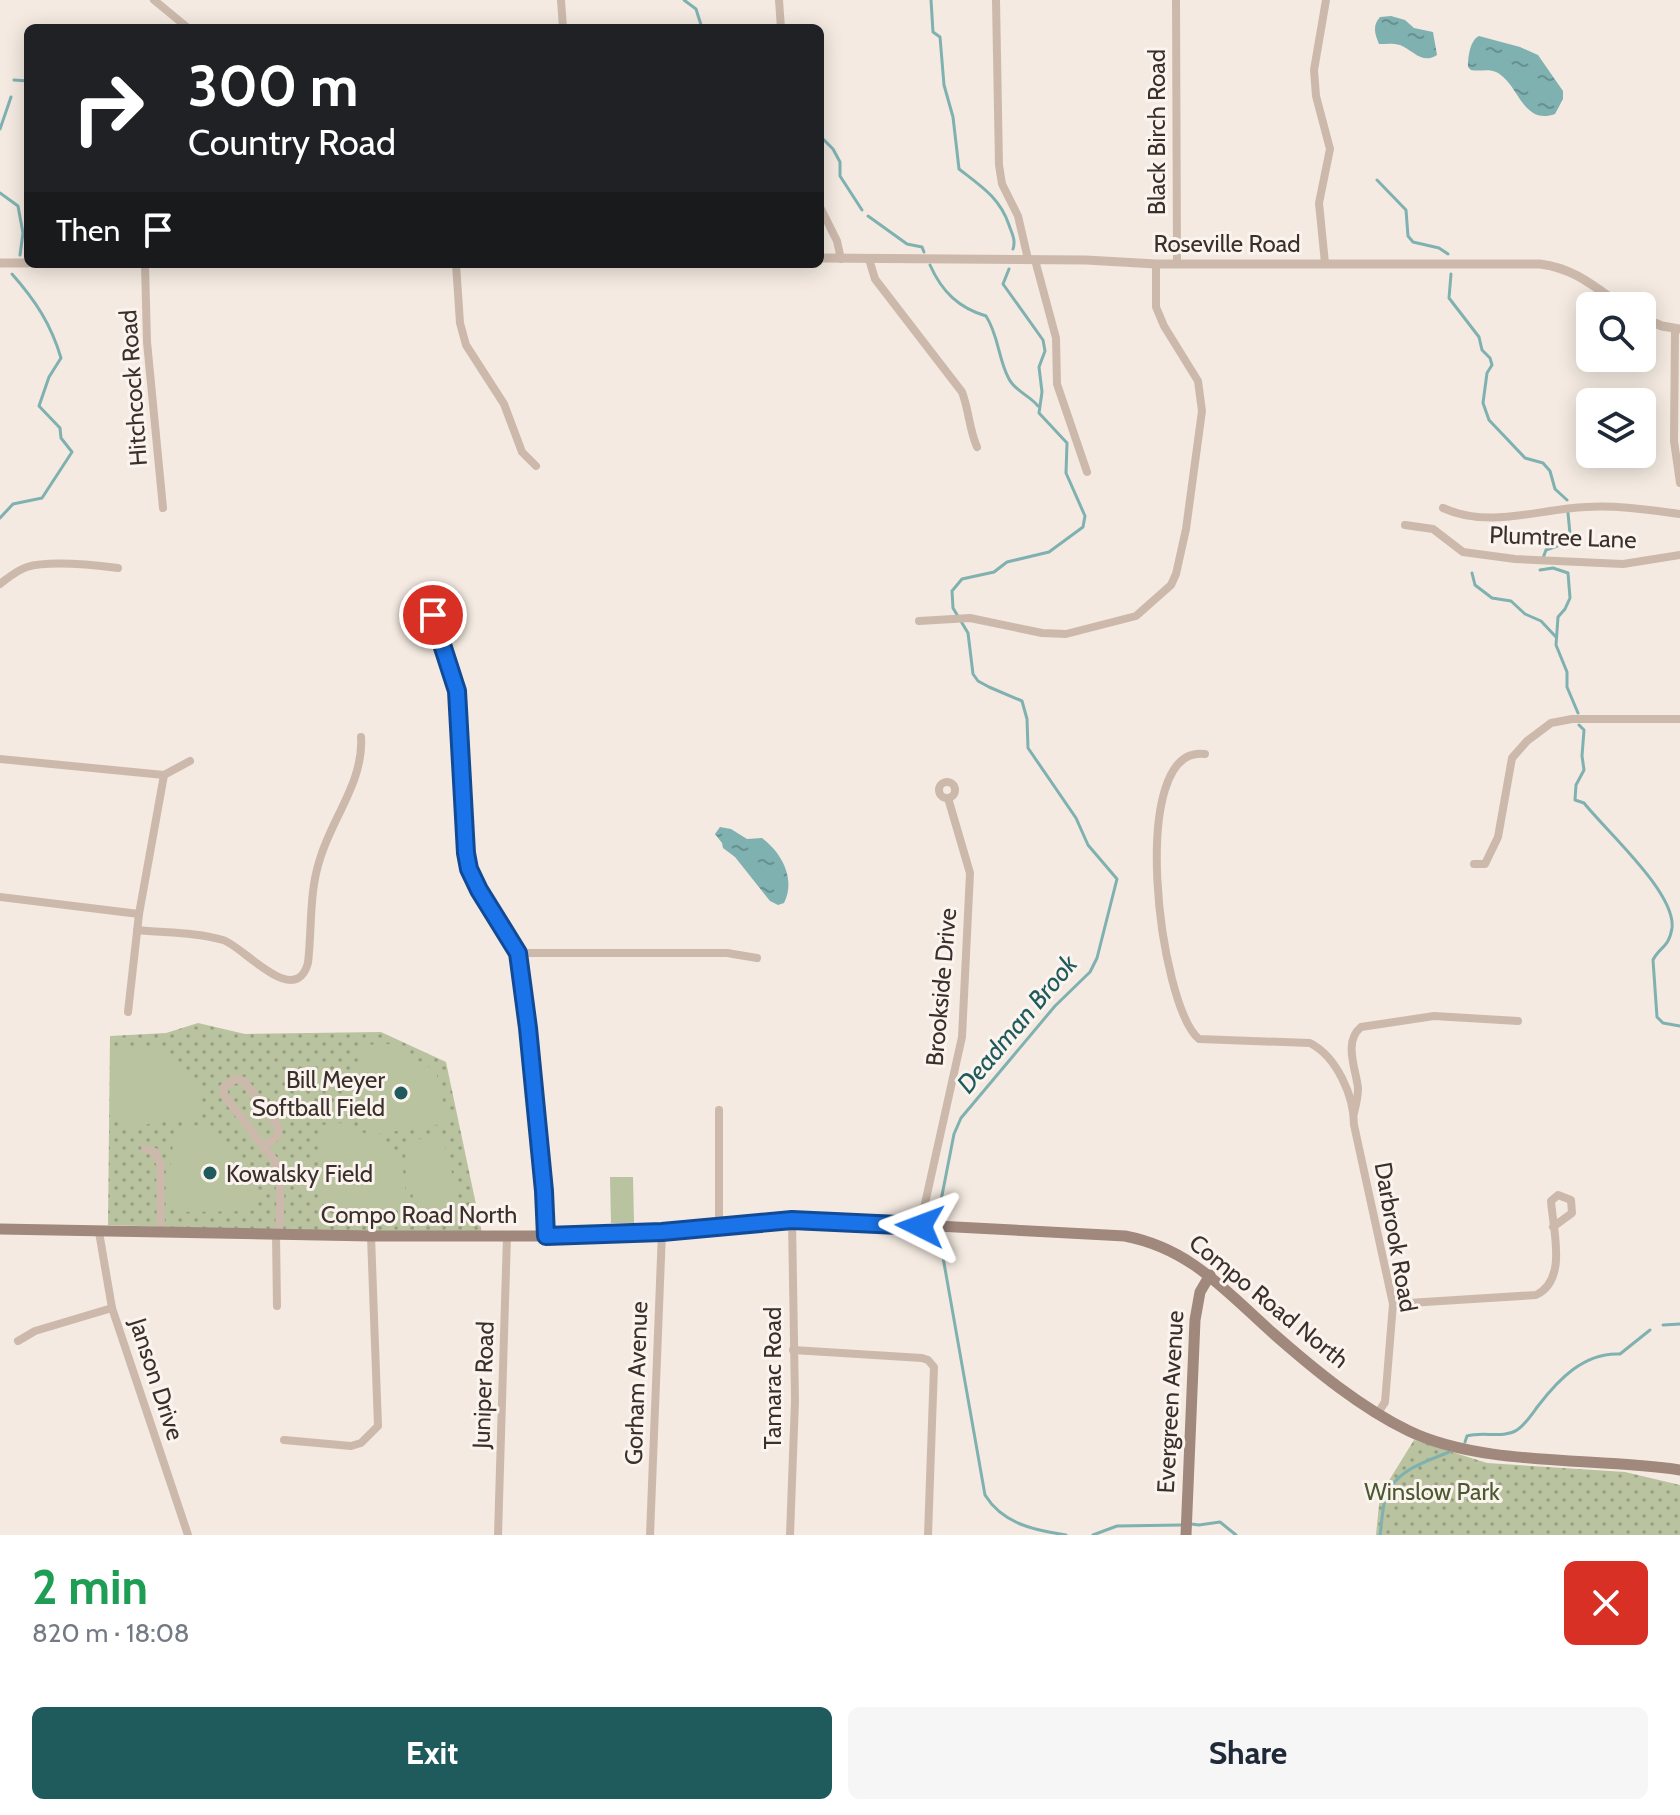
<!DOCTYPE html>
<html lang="en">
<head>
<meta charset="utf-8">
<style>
  :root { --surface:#fff; --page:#f6f6f7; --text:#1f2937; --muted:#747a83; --accent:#1f5b5d }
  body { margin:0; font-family:Cabin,sans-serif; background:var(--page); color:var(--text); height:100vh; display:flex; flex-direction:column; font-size:30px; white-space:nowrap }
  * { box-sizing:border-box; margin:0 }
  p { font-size:26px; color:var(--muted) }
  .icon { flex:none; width:44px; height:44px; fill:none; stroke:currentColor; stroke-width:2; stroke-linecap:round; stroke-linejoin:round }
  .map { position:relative; height:1535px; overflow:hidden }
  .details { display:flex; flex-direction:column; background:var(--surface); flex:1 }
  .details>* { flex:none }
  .banner { position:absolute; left:24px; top:24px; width:800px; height:244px; border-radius:12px; box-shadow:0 4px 20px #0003; background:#202124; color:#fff; overflow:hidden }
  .buttons { position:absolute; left:1576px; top:292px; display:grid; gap:16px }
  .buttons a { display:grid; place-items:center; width:80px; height:80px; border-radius:12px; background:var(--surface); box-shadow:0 4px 20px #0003; font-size:40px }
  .pin { position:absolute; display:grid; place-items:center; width:68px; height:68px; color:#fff; margin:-34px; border:4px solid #fff; border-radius:50%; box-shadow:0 2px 8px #0007 }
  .me { position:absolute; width:88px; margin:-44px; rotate:273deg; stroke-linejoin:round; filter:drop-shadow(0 0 6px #0008) }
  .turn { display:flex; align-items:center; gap:28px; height:168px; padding:0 32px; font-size:36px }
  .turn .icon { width:104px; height:104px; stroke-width:2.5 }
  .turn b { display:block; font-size:56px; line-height:68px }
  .then { display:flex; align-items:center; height:76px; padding:0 32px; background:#0003; gap:16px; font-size:30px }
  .round { display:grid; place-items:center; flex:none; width:84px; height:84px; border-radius:12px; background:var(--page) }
  .headline { display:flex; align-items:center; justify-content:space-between; height:136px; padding:0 32px }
  h1 { font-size:48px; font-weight:700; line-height:60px; color:#1e9e55 }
  .cta { display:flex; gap:16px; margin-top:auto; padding:16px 32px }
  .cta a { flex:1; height:92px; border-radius:12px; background:var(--accent); color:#fff; font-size:32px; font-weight:700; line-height:92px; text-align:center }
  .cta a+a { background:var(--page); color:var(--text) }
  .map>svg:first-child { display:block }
  .park { fill:url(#park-dots) }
  .pitch { fill:#b9c3a0 }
  .water { fill:url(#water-ripples) }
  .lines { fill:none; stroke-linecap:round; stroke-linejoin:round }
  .stream { stroke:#7fb1b1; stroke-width:3 }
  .minor { stroke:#ccb9ac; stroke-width:8 }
  .tertiary { stroke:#ccb9ac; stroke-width:9 }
  .secondary { stroke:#a0887d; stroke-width:11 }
  .route-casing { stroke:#114b97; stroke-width:20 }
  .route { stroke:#1a73e8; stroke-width:14 }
  .poi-dot { fill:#1f5b5d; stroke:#fbf4ee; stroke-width:3 }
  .labels { text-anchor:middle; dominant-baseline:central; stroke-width:6; stroke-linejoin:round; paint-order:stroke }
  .street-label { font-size:24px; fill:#3a2f2b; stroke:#fbf4ee }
  .poi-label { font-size:24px; fill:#3a2f2b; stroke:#fbf4ee; text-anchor:end }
  .park-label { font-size:24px; fill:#4b592e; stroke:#fbf4ee }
  .water-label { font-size:26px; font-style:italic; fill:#1f5b5d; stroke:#fbf4ee }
</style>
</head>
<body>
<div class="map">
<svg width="1680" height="1535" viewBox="0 0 1680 1535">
  <defs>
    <pattern id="park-dots" width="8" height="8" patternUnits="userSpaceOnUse" patternTransform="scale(2)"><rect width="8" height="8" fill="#b9c3a0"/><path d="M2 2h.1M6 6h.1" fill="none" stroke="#979f83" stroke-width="1.8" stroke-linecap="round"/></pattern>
    <pattern id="water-ripples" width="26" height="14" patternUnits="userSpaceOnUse" patternTransform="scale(2)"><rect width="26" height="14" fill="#7fb1b1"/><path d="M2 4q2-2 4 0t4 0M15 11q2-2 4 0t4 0" fill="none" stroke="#699090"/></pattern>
  </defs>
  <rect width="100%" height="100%" fill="#f4eae1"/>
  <g class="park">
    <path d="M198 1023 245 1034 381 1032 446 1062 482 1233H360L108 1225 110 1036 166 1033Z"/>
    <path d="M1414 1440 1487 1463 1625 1472 1680 1485V1535H1376L1380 1495Z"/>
  </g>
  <g class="pitch">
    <path d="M390 1044 436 1071 448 1123 377 1134 364 1126 360 1045Z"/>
    <path d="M157 1048 199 1087 202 1117 126 1127 112 1108V1049Z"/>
    <path d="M340 1123C366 1131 394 1147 404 1174 407 1183 404 1197 405 1207L330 1210 319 1201 322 1125Z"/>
    <path d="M201 1125 243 1161 257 1184 252 1211 178 1212 166 1205 175 1127Z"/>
    <path d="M442 1134 461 1208 416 1213 403 1143Z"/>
    <path d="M610 1177H633L634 1223H611Z"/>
  </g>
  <g class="water">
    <path d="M1391 16 1405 20 1414 28 1433 32 1437 55C1422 65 1413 50 1400 45 1393 43 1386 44 1379 44 1375 34 1372 26 1380 17Z"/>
    <path d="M1479 36 1520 47 1538 55 1563 91V99L1555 114C1522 126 1519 83 1496 72 1488 68 1479 72 1471 70L1468 67C1468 57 1470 40 1479 36Z"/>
    <path d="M720 827 731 829 747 839 762 838C782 853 796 879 784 903L778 905 770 901 735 857 723 848 722 843 715 834Z"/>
  </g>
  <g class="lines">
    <g class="stream">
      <path d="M684 0 696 9 702 28"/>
      <path d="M931 0 933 32 940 37 944 85 953 117 959 169C981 186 1000 198 1009 225 1012 234 1016 240 1013 249"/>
      <path d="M14 80 28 81"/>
      <path d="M0 129 11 97"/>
      <path d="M820 136 833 149 840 162V176L862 210"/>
      <path d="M1377 180 1406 210 1408 236 1413 242 1439 248 1448 254"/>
      <path d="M0 193 18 206 23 233 20 255"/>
      <path d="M868 216 907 244 922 247 924 252"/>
      <path d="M930 265C942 292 959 308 986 316 999 336 998 359 1009 379 1015 391 1029 395 1038 406"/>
      <path d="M1451 274 1449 298 1479 337 1482 350 1490 358 1492 365 1487 373 1483 403 1489 420 1525 458 1543 463 1550 471 1555 489 1567 500"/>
      <path d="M0 518 13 504 42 498 72 452 61 438 60 428 39 406 49 377 61 358C51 324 35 300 12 274"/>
      <path d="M1543 558 1546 550 1560 545 1570 534 1568 513"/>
      <path d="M1540 570 1553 568 1568 573 1570 598 1565 609 1558 617 1556 645 1567 672V687L1578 713"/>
      <path d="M1472 573 1475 585 1492 598 1511 601 1525 614 1541 621 1556 637"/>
      <path d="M1579 725 1584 730 1582 756 1584 770 1576 785 1575 800 1584 803C1607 832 1676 893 1672 928 1669 948 1659 947 1653 960L1657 1017 1663 1023 1680 1026"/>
      <path d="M937 1221 954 1134 961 1118 1055 1006 1090 972 1097 958 1117 879 1088 845 1076 818 1028 748 1027 719 1022 701 989 687 978 681 973 674 968 633 953 608 952 591 962 579 994 572 1007 562 1049 552 1083 527 1085 516 1066 473 1067 443 1039 413 1042 392 1039 367 1045 351 1043 340 1003 284 1009 269"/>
      <path d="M938 1229 985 1495C1003 1524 1034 1530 1066 1535"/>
      <path d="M1663 1325 1680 1324"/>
      <path d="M1465 1442 1467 1436C1483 1431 1503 1439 1517 1430 1525 1425 1532 1414 1538 1406 1558 1380 1584 1352 1620 1354L1650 1330"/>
      <path d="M1191 1524 1199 1525 1220 1522 1236 1535"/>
      <path d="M1093 1535 1117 1526 1181 1525"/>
      <path d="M1380 1535C1382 1523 1382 1508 1386 1496 1396 1470 1425 1462 1449 1452"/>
    </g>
    <g class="minor">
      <path d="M154 0 188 28"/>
      <path d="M561 0 563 28"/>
      <path d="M779 0 781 28"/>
      <path d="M996 0 999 165 1002 184 1018 216 1028 259"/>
      <path d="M1176 0 1177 264"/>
      <path d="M820 207 837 241 841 259"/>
      <path d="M869 259 875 279 962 392C969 410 969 429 977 447"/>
      <path d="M1035 260 1056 338 1057 384 1087 472"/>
      <path d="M1325 263 1319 203 1330 149 1316 96 1314 70 1326 0"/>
      <path d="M145 264 147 342 163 508"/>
      <path d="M456 264 460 323 466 345 504 404 522 452 536 466"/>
      <path d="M1675 329 1674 441 1680 483"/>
      <path d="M1443 508C1489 529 1539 509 1586 507 1618 505 1649 510 1680 514"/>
      <path d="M1405 525 1433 529 1463 552 1515 559 1623 564 1680 555"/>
      <path d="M0 584C8 578 17 570 27 567 50 560 94 565 118 568"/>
      <path d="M919 621 970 618 1042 633 1066 634 1136 616 1171 585 1176 574 1186 529 1202 411 1198 381 1164 326 1156 307V264"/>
      <path d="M438 632 442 622 433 615 428 620V624L438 632 457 691 466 853 469 869 479 890 518 953 528 1028 544 1191 546 1236"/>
      <path d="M1205 754C1126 743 1159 1006 1199 1039L1310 1043C1337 1057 1354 1096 1354 1125L1393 1304 1385 1402 1378 1413"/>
      <path d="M0 759 164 775 190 761"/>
      <circle cx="947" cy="790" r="8"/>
      <path d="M1474 864H1485L1498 837 1512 758 1527 741 1551 723 1572 719H1680"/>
      <path d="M0 897 139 914"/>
      <path d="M137 930C165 933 196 932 223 940 242 945 295 1010 308 963 312 929 309 891 320 859 332 818 364 781 361 737"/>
      <path d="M518 953H727L757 958"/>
      <path d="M128 1012 139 914 164 775"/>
      <path d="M1354 1113C1356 1105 1358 1097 1358 1088 1356 1069 1343 1042 1361 1027L1434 1016 1518 1021"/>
      <path d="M264 1147 278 1135V1126L244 1081 235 1079 224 1087V1095L274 1160C283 1185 280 1209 279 1235"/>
      <path d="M145 1149 155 1152 160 1163 161 1233"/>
      <path d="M719 1226V1110"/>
      <path d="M920 1226 962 1037 970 873 948 798"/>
      <path d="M99 1232 112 1308 188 1535"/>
      <path d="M276 1235 277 1306"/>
      <path d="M1393 1304 1536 1295C1568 1280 1553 1230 1551 1201L1558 1195 1571 1200 1572 1213 1553 1227"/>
      <path d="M18 1341 35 1331 112 1308"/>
      <path d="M793 1350 922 1358 928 1360 934 1367 928 1535"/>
      <path d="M284 1440 351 1446 361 1443 378 1426 371 1236"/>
      <path d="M498 1535 507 1236"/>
      <path d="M650 1535 662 1232"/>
      <path d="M790 1535 795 1401 792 1220"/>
    </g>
    <g class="tertiary">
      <path d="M820 258 1086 260 1156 264H1540C1574 268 1595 287 1622 306"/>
      <path d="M0 263H28"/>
      <path d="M1642 318 1662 326 1680 329"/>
    </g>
    <g class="secondary">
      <path d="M0 1229 371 1236H546L662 1232 767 1222 822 1220 1125 1236C1192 1249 1226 1292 1275 1335 1315 1370 1361 1408 1409 1431 1483 1467 1598 1457 1680 1470"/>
      <path d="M1186 1535 1195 1320 1200 1292 1210 1275"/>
    </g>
  </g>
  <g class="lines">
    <defs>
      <path id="route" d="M433 615 442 622 438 632 457 691 466 853 469 869 479 890 518 953 528 1028 544 1191 546 1236 662 1232 792 1220 920 1226"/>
    </defs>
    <use href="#route" class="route-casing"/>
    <use href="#route" class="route"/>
  </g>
  <g class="poi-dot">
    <circle cx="401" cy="1093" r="8"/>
    <circle cx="210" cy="1173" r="8"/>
  </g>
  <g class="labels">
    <g class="street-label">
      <text transform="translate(1156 132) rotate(-90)">Black Birch Road</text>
      <text x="1227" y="243">Roseville Road</text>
      <text transform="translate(133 388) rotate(-94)">Hitchcock Road</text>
      <text transform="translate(1563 537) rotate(2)">Plumtree Lane</text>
      <text transform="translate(941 987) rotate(-85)">Brookside Drive</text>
      <text x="419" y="1214">Compo Road North</text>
      <text transform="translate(1396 1237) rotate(80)">Darbrook Road</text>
      <text transform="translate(1269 1301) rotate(39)">Compo Road North</text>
      <text transform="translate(772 1378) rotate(-90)">Tamarac Road</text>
      <text transform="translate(157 1379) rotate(72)">Janson Drive</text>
      <text transform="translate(636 1383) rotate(-88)">Gorham Avenue</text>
      <text transform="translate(483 1385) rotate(-88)">Juniper Road</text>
      <text transform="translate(1170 1402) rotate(-87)">Evergreen Avenue</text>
    </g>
    <g class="poi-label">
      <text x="385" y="1079">Bill Meyer<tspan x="385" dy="28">Softball Field</tspan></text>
      <text x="226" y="1173" text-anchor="start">Kowalsky Field</text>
    </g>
    <g class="park-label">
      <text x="1432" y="1491">Winslow Park</text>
    </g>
    <g class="water-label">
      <text transform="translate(1017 1024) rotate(-50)">Deadman Brook</text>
    </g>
  </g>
</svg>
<div class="buttons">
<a><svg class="icon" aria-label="search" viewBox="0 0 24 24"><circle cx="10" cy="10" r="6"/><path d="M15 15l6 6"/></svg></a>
<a><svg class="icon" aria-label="layers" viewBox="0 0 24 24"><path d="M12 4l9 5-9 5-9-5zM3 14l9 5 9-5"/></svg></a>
</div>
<div class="pin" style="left:433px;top:615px;background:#d93025"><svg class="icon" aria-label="arrive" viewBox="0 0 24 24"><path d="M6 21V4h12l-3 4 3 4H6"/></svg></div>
<svg class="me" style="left:920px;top:1226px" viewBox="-20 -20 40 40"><path d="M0-17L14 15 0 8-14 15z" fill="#1a73e8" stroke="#fff" stroke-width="4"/></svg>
<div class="banner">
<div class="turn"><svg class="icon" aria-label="right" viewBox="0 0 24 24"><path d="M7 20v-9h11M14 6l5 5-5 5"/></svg><div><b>300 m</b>Country Road</div></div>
<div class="then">Then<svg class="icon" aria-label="arrive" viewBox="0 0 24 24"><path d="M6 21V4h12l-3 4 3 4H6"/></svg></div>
</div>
</div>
<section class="details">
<div class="headline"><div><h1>2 min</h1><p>820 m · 18:08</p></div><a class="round" style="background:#d93025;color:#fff"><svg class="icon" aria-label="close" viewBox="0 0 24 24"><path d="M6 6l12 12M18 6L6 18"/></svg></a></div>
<div class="cta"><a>Exit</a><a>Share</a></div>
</section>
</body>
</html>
